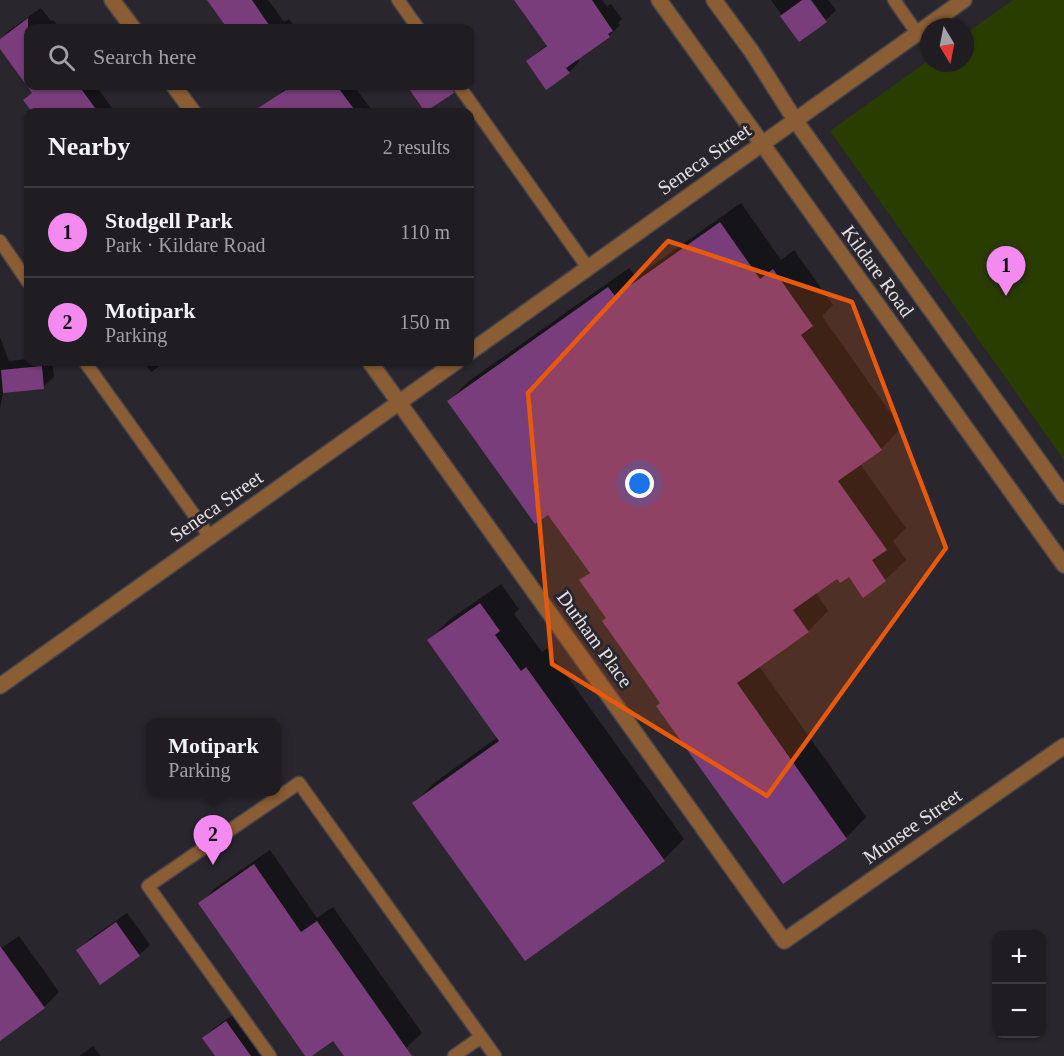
<!DOCTYPE html>
<meta charset="utf-8">
<style>
body{margin:0;font-family:Georgia,serif;background:#2c292f;color:#f1f3f6}
.controls{position:absolute;right:18px;bottom:18px;display:grid;overflow:hidden;border-radius:12px;box-shadow:0 2px 4px #0004}
.controls button{width:54px;height:54px;display:grid;place-items:center;padding:0;border:0;border-bottom:2px solid #3c3a40;background:#1f1c22;color:#f1f3f6;font:30px sans-serif}
.compass{position:absolute;left:920px;top:18px;width:54px;height:54px;border-radius:50%;background:#1f1c22;box-shadow:0 2px 4px #0004;rotate:170deg}
.you{position:absolute;left:640px;top:484px;width:21px;height:21px;margin:-15px;border:4px solid #fff;border-radius:50%;background:#1a73e8;box-shadow:0 0 0 9px #1a73e833}
.badge{display:grid;place-items:center;width:39px;height:39px;border-radius:50%;background:#f489f0;color:#111;font-size:20px;font-weight:700}
.pin{position:absolute;translate:-50% -50px;filter:drop-shadow(0 2px 3px #0008)}
.pin::after{content:'';position:absolute;top:32px;width:21px;height:18px;background:inherit;clip-path:polygon(0 0,100% 0,50% 100%)}
.popup{position:absolute;left:146px;top:718px;width:135px;height:78px;box-sizing:border-box;display:grid;place-content:center;border-radius:12px;background:#1f1c22;filter:drop-shadow(0 2px 4px #0005);font-size:20px;white-space:nowrap;color:#a1a1a5}
.popup b{font-size:22px;color:#f1f3f6}
.popup::after{content:'';position:absolute;left:50%;top:100%;margin-left:-12px;border:12px solid transparent;border-top-color:#1f1c22}
.list{margin:0;padding:0;list-style:none}
h2{display:flex;justify-content:space-between;align-items:center;height:78px;margin:0;padding:0 24px;font-size:26px}
h2 small{font-size:20px;font-weight:400;color:#a1a1a5}
.list li{display:grid;grid-template-columns:39px 1fr auto;gap:18px;align-items:center;box-sizing:border-box;height:90px;padding:0 24px;border-top:2px solid #3c3a40}
.list b{display:block;font-size:22px;white-space:nowrap}
.list p{margin:0;font-size:20px;white-space:nowrap;color:#a1a1a5}
.list em{font-size:20px;font-style:normal;color:#a1a1a5}
.icon{flex:none;width:33px;height:33px;fill:none;stroke:currentColor;stroke-width:2;stroke-linecap:round;stroke-linejoin:round}
.map{position:relative;flex:none;width:1064px;height:1056px;overflow:hidden}
.search{position:absolute;background:#1f1c22;box-shadow:0 2px 4px #0004;left:24px;top:24px;width:450px;height:66px;display:flex;align-items:center;gap:15px;box-sizing:border-box;padding:0 21px;border-radius:12px;color:#a1a1a5;font-size:22px}
.panel{position:absolute;background:#1f1c22;box-shadow:0 2px 4px #0004;left:24px;top:108px;width:450px;height:258px;border-radius:12px}
.map>svg:first-child{display:block}
</style>
<div class="map">
<svg width="1064" height="1056" viewBox="0 0 1064 1056">
<rect width="100%" height="100%" fill="#29262d"/>
<!-- green -->
<path fill="#2a3d00" d="M1013 0H1064V460L830 131 929 60V63H965V34Z"/>
<!-- shadow -->
<path fill="#0007" d="M209 0H268L284 22 289 19 296 28H244L243 27 240 28H229Z
M519 0H602L607 6 611 4 622 19 618 23 620 25 609 36 577 58 579 62 569 72 528 61 539 51 548 44Z
M771 0H828L836 10 826 20 799 39Z
M41 8 51 21 53 20 60 28H28V86H96L115 112H55L47 100 41 104 0 47V40L7 32Z
M305 24 308 28H299Z
M284 86H354L373 112H282L273 100 286 88Z
M415 86H458L450 94 411 90Z
M741 203 781 260 794 250 833 305 822 316 901 428 881 449 860 464 906 528 893 541 906 560 885 580 863 595 849 575 837 577 815 592 828 611 808 631 759 666 866 817 846 838 783 882 662 702 608 618 581 581 590 572 549 513 449 401 469 381 629 268 636 277Z
M0 337 9 361 28 359V362H52L54 377 43 387 3 392 0 409Z
M144 362H166L151 372Z
M501 584 519 609 514 614 542 652 547 648 684 839 664 859 525 959 414 804 434 783 498 737 429 641 449 620Z
M270 850 317 918 333 907 422 1033 406 1048 395 1056H346L334 1039 309 1056H307L200 904 215 888Z
M127 913 150 945 139 955 100 983 78 951 88 940Z
M19 936 59 992 44 1007 0 1039V949Z
M237 1012 269 1056H217L204 1038 214 1028Z
M93 1046 101 1056H79Z"/>
<!-- building -->
<path fill="#7a3d7b" d="M207 0H252L271 28H227Z
M514 0H592L613 31 608 34 610 37 566 68 570 73 546 90 526 61 547 46Z
M802 0H811L827 22 799 42 780 16Z
M28 18V86H79L98 112H32L23 100 32 93 0 49V39Z
M292 86H337L356 112H252Z
M407 86H451L454 93 425 112Z
M720 222 760 279 773 269 813 326 801 335 882 450 838 481 887 550 872 560 886 581 863 598 849 577 840 583 837 579 793 610 809 632 737 683 847 839 783 884 656 706 660 703 602 621 606 618 579 580 590 573 548 515 535 524 447 401 608 287 615 296Z
M42 366 44 389 3 393 1 370Z
M480 603 500 631 495 635 521 671 526 667 665 861 525 961 412 803 499 741 427 640Z
M254 864 301 932 317 921 412 1056H344L333 1041 312 1056H305L198 903Z
M116 922 140 956 100 985 76 950Z
M0 946 45 1008 0 1041Z
M226 1021 251 1056H215L202 1038Z"/>
<g fill="none" stroke-linecap="round" stroke-linejoin="round">
<!-- lane casing -->
<g stroke="#47444b" stroke-width="15">
<path id="lane" d="M398 0 418 28
M894 0 917 33
M459 86 588 268
M0 241 28 282
M85 362 210 537
M270 1056 148 886 299 783 495 1056
M454 1056 481 1037"/>
</g>
<!-- street casing -->
<g stroke="#47444b" stroke-width="18">
<path id="street" d="M112 0 133 28
M659 0 1064 565
M714 0 752 52 795 120 1064 496
M174 86 193 112
M470 352 964 0
M370 362 784 941 1064 746
M0 686 456 362"/>
</g>
<!-- lane -->
<use href="#lane" stroke="#8a5d34" stroke-width="12"/>
<!-- street -->
<use href="#street" stroke="#8a5d34" stroke-width="15"/>
</g>
<!-- marked area -->
<path fill="#e8590c" fill-opacity="0.2" stroke="#e8590c" stroke-width="4.5" stroke-linejoin="round" d="M668 241 852 302 946 548 767 796 552 664 528 393Z"/>
<g text-anchor="middle" dominant-baseline="central" stroke-width="6" stroke-linejoin="round" paint-order="stroke">
<!-- street labels -->
<g font-size="20" fill="#e4e2e6" stroke="#29262d">
<text transform="translate(704 159) rotate(-35)">Seneca Street</text>
<text transform="translate(878 271) rotate(54)">Kildare Road</text>
<text transform="translate(216 506) rotate(-35)">Seneca Street</text>
<text transform="translate(595 639) rotate(54)">Durham Place</text>
<text transform="translate(912 826) rotate(-35)">Munsee Street</text>
</g>
</g>
</svg>
<div class="controls">
<button>+</button>
<button>−</button>
</div>
<svg class="compass" viewBox="-18 -18 36 36"><path d="M0-13l5 13h-10z" fill="#e53935"/><path d="M0 13l5-13h-10z" fill="#a1a1a5"/></svg>
<div class="you"></div>
<div class="pin badge" style="left:1006px;top:296px">1</div>
<div class="pin badge" style="left:213px;top:865px">2</div>
<div class="popup"><b>Motipark</b>Parking</div>
<div class="search"><svg class="icon" aria-label="search" viewBox="0 0 24 24"><circle cx="10" cy="10" r="6"/><path d="M15 15l6 6"/></svg>Search here</div>
<section class="panel">
<h2>Nearby<small>2 results</small></h2>
<ul class="list">
<li><span class="badge">1</span><div><b>Stodgell Park</b><p>Park · Kildare Road</p></div><em>110 m</em></li>
<li><span class="badge">2</span><div><b>Motipark</b><p>Parking</p></div><em>150 m</em></li>
</ul>
</section>
</div>
